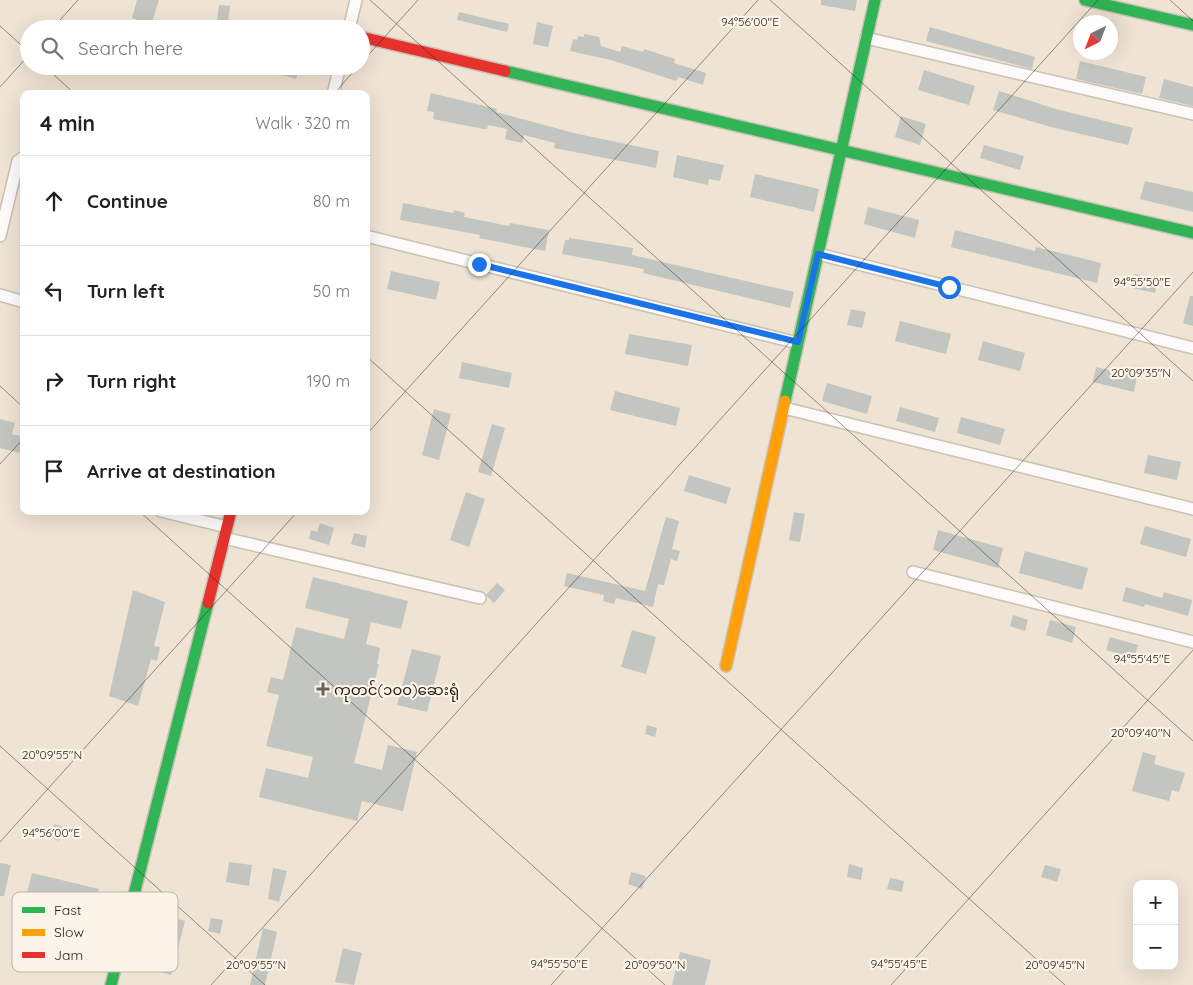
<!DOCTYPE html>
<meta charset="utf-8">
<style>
body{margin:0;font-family:Quicksand,"Noto Sans Myanmar",sans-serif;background:#f6f6f6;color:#222}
.controls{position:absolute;right:15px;bottom:15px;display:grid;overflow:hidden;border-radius:10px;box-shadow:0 5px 20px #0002}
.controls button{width:45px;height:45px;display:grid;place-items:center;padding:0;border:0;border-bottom:1px solid #e0e0e0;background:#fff;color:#222;font:25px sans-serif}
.compass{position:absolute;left:1073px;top:15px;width:45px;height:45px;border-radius:50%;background:#fff;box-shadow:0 5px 20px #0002;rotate:222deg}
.stop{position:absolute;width:15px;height:15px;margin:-11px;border:4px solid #1a73e8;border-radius:50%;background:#fff}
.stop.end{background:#1a73e8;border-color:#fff;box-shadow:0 1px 5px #0008}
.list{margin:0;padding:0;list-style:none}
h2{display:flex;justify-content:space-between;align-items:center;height:65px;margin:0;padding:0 20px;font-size:21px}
h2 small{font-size:16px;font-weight:400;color:#767676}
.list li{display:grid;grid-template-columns:32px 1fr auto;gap:15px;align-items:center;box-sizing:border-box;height:90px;padding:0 20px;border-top:1px solid #e0e0e0}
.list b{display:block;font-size:19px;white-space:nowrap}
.list em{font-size:16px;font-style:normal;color:#767676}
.icon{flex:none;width:28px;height:28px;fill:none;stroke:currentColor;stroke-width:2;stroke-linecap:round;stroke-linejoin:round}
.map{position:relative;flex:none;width:1193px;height:985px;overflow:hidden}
.search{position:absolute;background:#fff;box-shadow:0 5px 20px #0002;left:20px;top:20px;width:350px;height:55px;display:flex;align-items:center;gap:12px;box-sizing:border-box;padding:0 18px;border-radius:28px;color:#767676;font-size:19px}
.panel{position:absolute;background:#fff;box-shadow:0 5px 20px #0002;left:20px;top:90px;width:350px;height:425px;border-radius:10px}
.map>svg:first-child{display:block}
</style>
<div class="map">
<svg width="1193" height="985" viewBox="0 0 1193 985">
<rect width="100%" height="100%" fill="#efe3d4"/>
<!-- building -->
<path fill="#c3c5c0" d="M137 0H159L150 29H133L136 19 132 18Z
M821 0H857L855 11 821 5Z
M219 5 230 6 227 29H216Z
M459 12 509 24 507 32 457 20Z
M537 22 553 26 548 47 533 44Z
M930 27 1035 57 1032 69 926 41Z
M584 34 599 37 601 46 620 52 622 46 643 52 644 49 675 59 674 63 706 73 703 85 678 77 676 81 611 60 570 51 573 39 577 40 578 36 584 37Z
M1080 61 1146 77 1142 94 1076 79Z
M285 66H300L296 79 282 75Z
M924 70 975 86 969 105 918 90Z
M1164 79 1193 87V106L1159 98Z
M999 91 1056 109 1133 128 1128 145 1051 127 993 110Z
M431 93 497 109 496 112 578 134 659 151 656 168 554 148 555 143 524 135 522 143 505 139 507 129 488 125 487 129H483L433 119 434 112 427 111Z
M901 116 926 124 920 145 895 137Z
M984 145 1024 156 1020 170 980 158Z
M677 155 724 165 720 181 709 179 708 185 673 177Z
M755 174 819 189 814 212 750 197Z
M1145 181 1193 192V212L1140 199Z
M403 203 453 213 454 210 465 213 464 217 509 226 510 223 549 230 545 251 479 238 480 235 400 220Z
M868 207 919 220 915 238 864 224Z
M955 230 1035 251 1036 247 1101 263 1097 283 951 247Z
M569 238 633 248 632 255 794 292 790 308 643 273 644 269 562 254 565 240H569Z
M391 271 440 282 436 300 387 289Z
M1135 274 1158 280 1155 293 1132 288Z
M1190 296H1193V326L1183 323Z
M851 309 866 312 862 328 847 325Z
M900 321 951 334 946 354 895 341Z
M629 334 692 345 688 366 625 354Z
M983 341 1025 353 1020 371 978 360Z
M462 362 512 373 509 388 459 378Z
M1096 367 1137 377 1134 392 1093 382Z
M827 383 872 396 867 414 822 401Z
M615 391 680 408 676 426 610 410Z
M900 407 939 418 935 432 896 421Z
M434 409 451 414 439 460 422 455Z
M961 417 1005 429 1000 445 957 433Z
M0 419 15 423 12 434 24 437V454L0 448Z
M492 424 505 428 491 476 478 472Z
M1148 455 1181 462 1177 480 1144 473Z
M689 475 731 488 726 504 684 491Z
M466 492 485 499 469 547 450 540Z
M794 512 805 514 800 542 789 540Z
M666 517 679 521 672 549 680 551 677 561 671 559 664 585 658 584 653 607 616 598 614 604 603 601 604 595 564 586 567 573 645 591Z
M320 523 334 528 329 545 309 539 311 530 317 532Z
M1145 526 1191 539 1186 557 1140 544Z
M938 530 1003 548 998 568 933 550Z
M354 533 367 536 365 548 351 544Z
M1025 551 1088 568 1082 590 1019 573Z
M313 577 408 601 401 629 371 622 366 644 380 648 377 664H379L354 763 382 770 388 745 417 752 403 811 362 801 357 821 259 797 266 768 308 778 313 757 266 746 279 695 267 692 271 677 283 680 296 627 344 639 349 619 305 608Z
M497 583 505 590 494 603 486 595Z
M1126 587 1162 598 1164 592 1192 600 1188 616 1145 604 1144 607 1122 601Z
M133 590 165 602 154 646 160 647 157 661 151 659 138 706 109 696Z
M1013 615 1028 620 1025 631 1010 626Z
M1050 620 1076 627 1072 643 1046 635Z
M632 630 656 637 646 674 621 667Z
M1110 637 1138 645 1134 658 1106 650Z
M412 649 441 656 427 712 397 705Z
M647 725 657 728 655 737 645 734Z
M1143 752 1156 756 1154 764 1185 773 1179 792 1172 790 1169 801 1132 791Z
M54 824 64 827 59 841 50 837Z
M229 862 252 865 249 886 226 882Z
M0 863 11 865 4 896H0Z
M849 864 863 868 861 880 847 877Z
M1045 865 1061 869 1057 882 1041 877Z
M273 868 287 871 279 902 268 899Z
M631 872 646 876 642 889 628 884Z
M32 873 99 889 89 933 81 931 80 936 61 932 30 923 31 919 21 916Z
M890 878 904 881 902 892 887 889Z
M171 917 185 921 171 975 157 971Z
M211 918 223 920 220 934 208 931Z
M263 928 277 932 265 985H250Z
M343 948 362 953 354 985 335 982Z
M680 952 711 960 705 985H672Z"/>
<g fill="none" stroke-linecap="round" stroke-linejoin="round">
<!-- street casing -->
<g stroke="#cac1b5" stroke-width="14">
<path id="street" d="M349 29 356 0
M866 38 1193 114
M333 94 340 66
M0 236 18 161 24 157
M366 236 798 343
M818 254 1193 348
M0 295 24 302
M784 408 1193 509
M161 511 227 527
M224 538 480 598
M913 572 1193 642"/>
</g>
<!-- fast casing -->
<g stroke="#cac1b5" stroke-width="14">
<path id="fast" d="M1085 0 1193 25
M505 71 1193 233
M785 401 875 0
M111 985 208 603"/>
</g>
<!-- slow casing -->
<g stroke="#cac1b5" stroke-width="14">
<path id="slow" d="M726 666 785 401"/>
</g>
<!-- jam casing -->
<g stroke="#cac1b5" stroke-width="14">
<path id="jam" d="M361 37 505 71
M208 603 231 511"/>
</g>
<!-- street -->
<use href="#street" stroke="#fdfbf9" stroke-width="11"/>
<!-- fast -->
<use href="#fast" stroke="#30b455" stroke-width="11"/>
<!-- slow -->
<use href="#slow" stroke="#ff9f0a" stroke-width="11"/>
<!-- jam -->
<use href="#jam" stroke="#e5322d" stroke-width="11"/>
</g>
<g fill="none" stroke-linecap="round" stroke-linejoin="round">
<!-- route -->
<path stroke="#1a73e8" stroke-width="6" d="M479 264 798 342 818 254 949 287"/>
</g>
<!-- ticks -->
<path fill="none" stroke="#241d13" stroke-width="1" stroke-opacity="0.45" d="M370 0 1193 741M770 0 1193 381M1170 0 1193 21M0 26 29 52M52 29 78 0M361 63 418 0M44 66 75 94M0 87 29 55M334 94 358 66M366 356 1065 985M0 386 24 408M366 435 758 0M0 464 24 438M139 511 665 985M0 746 265 985M0 842 298 511M211 985 1098 0M551 985 1193 272M891 985 1193 650"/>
<!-- markers -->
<path fill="#6b6257" stroke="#fdf4e9" stroke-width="2" d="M320.5 681.5h5v5h5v5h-5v5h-5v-5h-5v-5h5z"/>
<g text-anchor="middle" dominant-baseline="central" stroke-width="4.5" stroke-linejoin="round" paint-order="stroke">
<!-- poi labels -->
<g font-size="15" fill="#241d13" stroke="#fdf4e9" text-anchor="start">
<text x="334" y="689">ကုတင်(၁၀၀)ဆေးရုံ</text>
</g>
</g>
<!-- legend -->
<rect x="12" y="892" width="166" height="80" rx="8" fill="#fdf4e9" stroke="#bcb4a9" stroke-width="1"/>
<rect x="22" y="907" width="23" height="6" fill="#30b455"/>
<rect x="22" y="929" width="23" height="7" fill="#ff9f0a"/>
<rect x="22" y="952" width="23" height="6" fill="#e5322d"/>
<g font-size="14" fill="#241d13">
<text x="54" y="915">Fast</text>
<text x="54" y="937">Slow</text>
<text x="54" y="960">Jam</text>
</g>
<g font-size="12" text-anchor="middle" fill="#241d13" stroke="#fdf4e9" stroke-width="4.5" stroke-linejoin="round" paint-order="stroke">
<text x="750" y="26">94°56'00"E</text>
<text x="1142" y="286">94°55'50"E</text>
<text x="1141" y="377">20°09'35"N</text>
<text x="1142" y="663">94°55'45"E</text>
<text x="1141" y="737">20°09'40"N</text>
<text x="52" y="759">20°09'55"N</text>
<text x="51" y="837">94°56'00"E</text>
<text x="559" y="968">94°55'50"E</text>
<text x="899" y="968">94°55'45"E</text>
<text x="256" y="969">20°09'55"N</text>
<text x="655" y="969">20°09'50"N</text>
<text x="1055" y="969">20°09'45"N</text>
</g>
</svg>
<div class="controls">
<button>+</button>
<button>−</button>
</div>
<svg class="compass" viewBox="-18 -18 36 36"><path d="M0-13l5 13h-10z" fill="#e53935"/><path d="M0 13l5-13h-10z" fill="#767676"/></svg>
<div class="stop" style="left:949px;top:287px"></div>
<div class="stop end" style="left:479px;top:264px"></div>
<div class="search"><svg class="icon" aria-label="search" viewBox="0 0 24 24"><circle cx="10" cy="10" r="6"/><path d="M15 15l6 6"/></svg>Search here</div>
<section class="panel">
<h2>4 min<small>Walk · 320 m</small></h2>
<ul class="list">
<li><svg class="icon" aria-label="ahead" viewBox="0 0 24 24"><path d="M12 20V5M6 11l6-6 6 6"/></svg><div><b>Continue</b></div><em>80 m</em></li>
<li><svg class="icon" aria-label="left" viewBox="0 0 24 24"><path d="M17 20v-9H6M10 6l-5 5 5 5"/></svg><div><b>Turn left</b></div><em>50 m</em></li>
<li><svg class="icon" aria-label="right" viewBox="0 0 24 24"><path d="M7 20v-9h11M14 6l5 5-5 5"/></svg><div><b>Turn right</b></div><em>190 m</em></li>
<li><svg class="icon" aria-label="arrive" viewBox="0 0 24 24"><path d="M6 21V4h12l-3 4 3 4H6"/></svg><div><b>Arrive at destination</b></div></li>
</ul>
</section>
</div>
